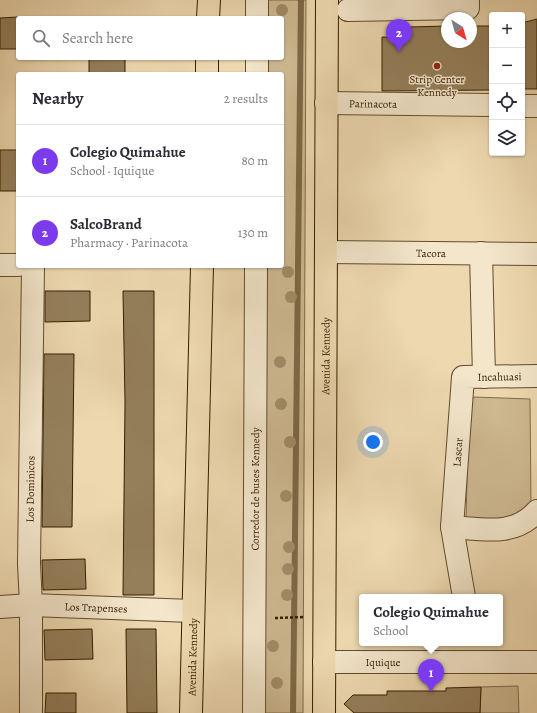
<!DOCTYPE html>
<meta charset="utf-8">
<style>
body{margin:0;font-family:Alegreya,serif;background:#f7f7f7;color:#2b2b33}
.controls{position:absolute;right:12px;top:12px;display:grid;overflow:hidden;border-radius:4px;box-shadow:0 1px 3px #0004}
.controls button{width:36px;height:36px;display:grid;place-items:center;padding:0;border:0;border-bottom:1px solid #e1e1e2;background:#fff;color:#2b2b33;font:20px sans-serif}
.compass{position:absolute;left:441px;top:12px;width:36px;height:36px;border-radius:50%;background:#fff;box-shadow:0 1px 3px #0004;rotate:143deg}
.you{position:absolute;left:373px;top:442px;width:14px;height:14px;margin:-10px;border:3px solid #fff;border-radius:50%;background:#1a73e8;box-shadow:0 0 0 6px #1a73e833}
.badge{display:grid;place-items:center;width:26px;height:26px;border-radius:50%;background:#7c3aed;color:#fff;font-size:13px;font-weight:700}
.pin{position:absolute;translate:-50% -33px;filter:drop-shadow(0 1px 2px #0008)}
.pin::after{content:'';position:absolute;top:21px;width:14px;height:12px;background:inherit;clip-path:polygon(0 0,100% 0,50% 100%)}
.popup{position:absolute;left:359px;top:594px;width:144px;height:52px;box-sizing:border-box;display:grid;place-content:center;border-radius:4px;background:#fff;filter:drop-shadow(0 1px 3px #0005);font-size:13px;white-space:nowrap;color:#7c7c81}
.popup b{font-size:15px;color:#2b2b33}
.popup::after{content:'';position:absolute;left:50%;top:100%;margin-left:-8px;border:8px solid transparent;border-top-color:#fff}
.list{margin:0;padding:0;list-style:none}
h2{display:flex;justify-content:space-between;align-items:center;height:52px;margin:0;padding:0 16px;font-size:17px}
h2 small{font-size:13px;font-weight:400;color:#7c7c81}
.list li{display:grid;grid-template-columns:26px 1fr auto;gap:12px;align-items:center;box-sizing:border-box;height:72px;padding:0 16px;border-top:1px solid #e1e1e2}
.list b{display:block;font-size:15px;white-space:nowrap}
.list p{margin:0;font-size:13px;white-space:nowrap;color:#7c7c81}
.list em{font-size:13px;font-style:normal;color:#7c7c81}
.icon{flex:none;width:22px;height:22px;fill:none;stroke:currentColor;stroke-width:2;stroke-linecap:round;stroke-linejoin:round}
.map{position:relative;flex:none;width:537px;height:713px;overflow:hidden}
.search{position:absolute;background:#fff;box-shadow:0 1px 3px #0004;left:16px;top:16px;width:268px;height:44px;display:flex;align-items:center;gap:10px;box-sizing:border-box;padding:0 14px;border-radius:4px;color:#7c7c81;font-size:15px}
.panel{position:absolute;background:#fff;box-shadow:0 1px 3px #0004;left:16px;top:72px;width:268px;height:196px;border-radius:4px}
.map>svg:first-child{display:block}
</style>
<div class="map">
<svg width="537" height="713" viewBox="0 0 537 713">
<rect width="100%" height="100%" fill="#edd8af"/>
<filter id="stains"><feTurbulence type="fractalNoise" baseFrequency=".005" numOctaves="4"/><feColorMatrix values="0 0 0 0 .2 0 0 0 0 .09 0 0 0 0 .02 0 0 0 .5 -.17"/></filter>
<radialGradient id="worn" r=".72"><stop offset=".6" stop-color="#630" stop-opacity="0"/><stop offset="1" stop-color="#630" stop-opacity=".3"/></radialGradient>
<!-- green -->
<path fill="#cdb891" stroke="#806b48" d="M267 0H306L303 713H262L265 266H282V74H267V58H282V18H267Z
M474 397 530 399 531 504C510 528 496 523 466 520L469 404Z
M518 686 519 713H480L481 687Z"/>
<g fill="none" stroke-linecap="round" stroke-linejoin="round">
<!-- stream -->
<path stroke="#7d6846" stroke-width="6" d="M293 713 301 0"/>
</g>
<!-- building -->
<path fill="#947f5b" stroke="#331e00" d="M0 18 18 17V49H0Z
M537 19V89H522V23Z
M447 26V42H471V26H492V90L382 91V37L409 38V27Z
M89 58H125V74H89Z
M0 150H18V191H0Z
M45 291H90V321L45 322Z
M123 291H154V595H123L125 402Z
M44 354H74L72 527H42Z
M85 559 86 589 43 590 42 560Z
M92 629 93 659 45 660 44 630Z
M126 629H156L157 713H127Z
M481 687 480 713H354L344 704 353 695H387V691H446V688Z
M46 693H76V713H45Z"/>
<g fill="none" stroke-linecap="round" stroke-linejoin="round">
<!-- minor casing -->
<g stroke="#624c2c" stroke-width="24">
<g id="minor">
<path d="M348 10 468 8V0"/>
<path d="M257 18V0"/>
<path d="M257 74V58"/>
<path id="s1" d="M326 103 492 105"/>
<path d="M522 106H537"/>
<path id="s2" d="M326 252 537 254"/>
<path d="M481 253 484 377"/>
<path d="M0 265H18"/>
<path d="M452 527C483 529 514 537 537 511"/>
<path id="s3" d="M464 597 452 527 463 377 537 376"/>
<path id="s4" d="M0 607 31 605 192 611"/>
<path id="s5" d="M324 662H537"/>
<path id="s6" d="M31 713V605L29 564 33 266"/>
<path id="s7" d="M254 713 256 266"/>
</g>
</g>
<!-- major casing -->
<g stroke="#331e00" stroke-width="24">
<g id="major">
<path d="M208 18 209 0"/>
<path d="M207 74V58"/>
<path id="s8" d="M191 713 202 266"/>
<path id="s9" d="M324 713 327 0"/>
</g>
</g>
<!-- path -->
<path stroke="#331e00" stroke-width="2.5" stroke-dasharray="3 2" stroke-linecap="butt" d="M275 618 304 617"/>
<!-- minor -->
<use href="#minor" stroke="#f3e6cb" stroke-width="22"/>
<!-- major -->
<use href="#major" stroke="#edd8af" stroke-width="22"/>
</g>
<!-- trees -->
<g fill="#a08b67">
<circle cx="282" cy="10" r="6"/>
<circle cx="288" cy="272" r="6"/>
<circle cx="291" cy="297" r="6"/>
<circle cx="280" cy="362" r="6"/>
<circle cx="281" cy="404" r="6"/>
<circle cx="290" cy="442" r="6"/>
<circle cx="286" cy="496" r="6"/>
<circle cx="289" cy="547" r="6"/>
<circle cx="288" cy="569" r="6"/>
<circle cx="287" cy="595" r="6"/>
<circle cx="273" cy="646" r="6"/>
<circle cx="277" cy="683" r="6"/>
</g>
<!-- markers -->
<circle fill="#8f2418" stroke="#f3e6cb" stroke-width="1.5" cx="437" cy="66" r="4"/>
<g text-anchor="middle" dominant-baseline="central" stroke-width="3" stroke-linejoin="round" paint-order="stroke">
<!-- poi labels -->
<g font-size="11" fill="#331e00" stroke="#f3e6cb">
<text x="437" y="79">Strip Center<tspan x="437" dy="13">Kennedy</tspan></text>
</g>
<!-- street labels -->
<g font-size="11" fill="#331e00" stroke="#f3e6cb">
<text stroke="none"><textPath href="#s1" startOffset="47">Parinacota</textPath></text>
<text stroke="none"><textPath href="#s2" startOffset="105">Tacora</textPath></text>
<text stroke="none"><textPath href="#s9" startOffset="357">Avenida Kennedy</textPath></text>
<text stroke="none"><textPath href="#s3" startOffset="258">Incahuasi</textPath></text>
<text stroke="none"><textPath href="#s3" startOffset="146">Lascar</textPath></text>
<text stroke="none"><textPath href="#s6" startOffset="224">Los Dominicos</textPath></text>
<text stroke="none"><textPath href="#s7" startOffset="224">Corredor de buses Kennedy</textPath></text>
<text stroke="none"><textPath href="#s4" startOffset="96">Los Trapenses</textPath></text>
<text stroke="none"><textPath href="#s8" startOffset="56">Avenida Kennedy</textPath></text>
<text stroke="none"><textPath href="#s5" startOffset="59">Iquique</textPath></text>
</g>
</g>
<rect width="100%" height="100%" filter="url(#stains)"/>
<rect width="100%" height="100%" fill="url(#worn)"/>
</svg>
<div class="controls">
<button>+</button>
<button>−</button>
<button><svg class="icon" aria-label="locate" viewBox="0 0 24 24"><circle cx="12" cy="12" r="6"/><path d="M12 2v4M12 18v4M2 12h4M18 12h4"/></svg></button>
<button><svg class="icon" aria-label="layers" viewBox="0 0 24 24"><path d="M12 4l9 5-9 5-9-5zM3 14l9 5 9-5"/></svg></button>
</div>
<svg class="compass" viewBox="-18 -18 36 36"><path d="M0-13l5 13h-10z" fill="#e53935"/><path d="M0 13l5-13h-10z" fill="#7c7c81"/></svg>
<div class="you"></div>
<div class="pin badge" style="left:431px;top:692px">1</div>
<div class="popup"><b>Colegio Quimahue</b>School</div>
<div class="pin badge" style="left:399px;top:52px">2</div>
<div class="search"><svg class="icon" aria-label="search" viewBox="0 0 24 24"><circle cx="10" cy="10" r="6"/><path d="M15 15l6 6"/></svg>Search here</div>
<section class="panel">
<h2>Nearby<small>2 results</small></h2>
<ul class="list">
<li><span class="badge">1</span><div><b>Colegio Quimahue</b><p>School · Iquique</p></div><em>80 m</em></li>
<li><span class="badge">2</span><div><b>SalcoBrand</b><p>Pharmacy · Parinacota</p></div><em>130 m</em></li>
</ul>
</section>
</div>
